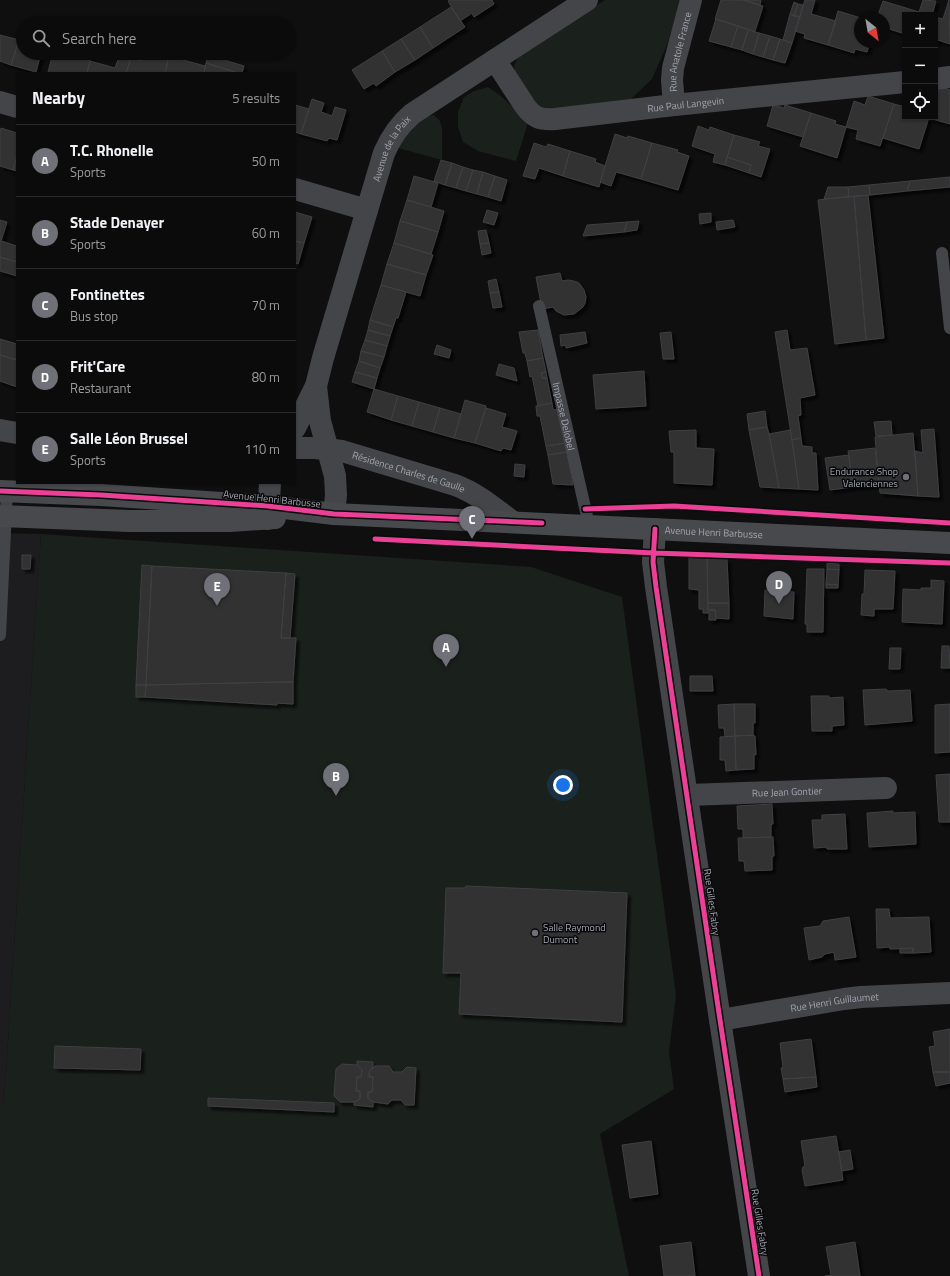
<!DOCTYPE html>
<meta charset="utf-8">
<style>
body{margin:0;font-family:"Titillium Web",sans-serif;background:#19191a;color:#f1f3f6}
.controls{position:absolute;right:12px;top:12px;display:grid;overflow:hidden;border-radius:0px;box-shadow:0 1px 3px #0004}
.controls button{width:36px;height:36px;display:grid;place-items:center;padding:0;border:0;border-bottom:1px solid #2b2b2d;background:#0b0b0c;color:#f1f3f6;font:20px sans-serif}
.compass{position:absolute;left:854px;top:12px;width:36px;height:36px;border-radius:50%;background:#0b0b0c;box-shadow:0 1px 3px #0004;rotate:149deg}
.you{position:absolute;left:563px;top:785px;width:14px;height:14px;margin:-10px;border:3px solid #fff;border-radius:50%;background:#1a73e8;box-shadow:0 0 0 6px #1a73e833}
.badge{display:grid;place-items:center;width:26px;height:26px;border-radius:50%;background:#6f7078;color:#fff;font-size:13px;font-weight:700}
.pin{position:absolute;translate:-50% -33px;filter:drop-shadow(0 1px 2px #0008)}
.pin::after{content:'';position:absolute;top:21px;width:14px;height:12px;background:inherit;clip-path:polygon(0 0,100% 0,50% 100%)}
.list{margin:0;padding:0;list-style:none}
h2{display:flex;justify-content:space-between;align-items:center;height:52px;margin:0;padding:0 16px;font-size:17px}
h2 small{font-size:13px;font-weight:400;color:#9a9b9d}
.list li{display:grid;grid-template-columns:26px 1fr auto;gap:12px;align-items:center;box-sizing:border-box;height:72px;padding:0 16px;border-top:1px solid #2b2b2d}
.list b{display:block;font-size:15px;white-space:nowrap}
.list p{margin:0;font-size:13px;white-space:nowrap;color:#9a9b9d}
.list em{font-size:13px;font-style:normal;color:#9a9b9d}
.icon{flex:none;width:22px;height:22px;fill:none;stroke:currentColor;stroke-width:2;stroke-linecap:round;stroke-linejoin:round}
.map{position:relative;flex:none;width:950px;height:1276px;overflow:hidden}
.search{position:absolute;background:#0b0b0c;box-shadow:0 1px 3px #0004;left:16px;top:16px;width:280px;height:44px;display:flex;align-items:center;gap:10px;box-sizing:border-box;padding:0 14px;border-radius:22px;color:#9a9b9d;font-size:15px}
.panel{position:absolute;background:#0b0b0c;box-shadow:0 1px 3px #0004;left:16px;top:72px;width:280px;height:412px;border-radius:0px}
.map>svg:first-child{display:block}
</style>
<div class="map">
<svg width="950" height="1276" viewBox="0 0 950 1276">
<defs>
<filter id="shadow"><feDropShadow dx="3.5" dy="3.5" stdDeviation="1" flood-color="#0009"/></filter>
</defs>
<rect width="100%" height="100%" fill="#0f0f10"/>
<!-- built -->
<path fill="#1d1c1e" d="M0 533 41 534 4 1104H0Z"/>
<!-- grass -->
<path fill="#1a201b" d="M605 0H682L667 45 652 79 631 99 543 111 516 78 514 66 518 57Z
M488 87C504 97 515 109 528 123L516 161 478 151 463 142 458 127V112L464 97 474 91Z
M434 115 440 121 442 129V160L398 148C400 144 401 139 403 136 409 126 423 117 434 115Z
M41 534 531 567 622 597 676 995 669 1052 674 1089 600 1134 629 1276H0V1104H4Z"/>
<!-- building -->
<path fill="#303033" stroke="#3f4043" filter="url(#shadow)" d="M450 0H492L494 4 474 17 472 13 460 21 448 1Z
M721 0H743L763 6 755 31 715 19Z
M743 0H761L760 5Z
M805 0H815L811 14 836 21 828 45 804 38 805 34 795 31Z
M923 0 936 1 932 15H918Z
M949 0 950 44 938 40 936 44 935 43V17L943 19Z
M883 1 919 12 918 15H905V34L886 28 887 25 884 24V18H877Z
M794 2 798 4 794 16 790 14Z
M798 4 803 5 800 17 794 16Z
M451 7 465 27 433 48 420 27Z
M838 11 861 18H860V42H870L867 52 855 49 854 53 828 45Z
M790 14 800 17 792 43 783 40Z
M716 19 738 26 731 47 709 41Z
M738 26 748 30 742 50 731 47Z
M420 27 433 48 415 60 401 39Z
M748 30 759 33 753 54 742 50Z
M759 33 770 36 763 57 753 54Z
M0 35 19 40 11 65 0 61Z
M770 36 780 39 773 60 763 57Z
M401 39 415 60 395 72 382 51Z
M780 39 792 43 785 63 773 60Z
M19 40 23 41V53H41L36 72 11 65Z
M382 51 395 72 376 86 374 83 364 89 352 70Z
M53 53H92L87 73H52L48 72Z
M132 53H144L142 61 131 58Z
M144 53H157L169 56 165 73H126L131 58 142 61Z
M120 54 131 58 126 73H87L90 61 115 68Z
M208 55 244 66 242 73H238L206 63Z
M169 56 205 66 204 73H165Z
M206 63 238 73H204Z
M938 86 950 90V124L929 118V117H935V97Z
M868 96 894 104 880 146 856 139 858 130 846 127 854 101 865 105Z
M312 99 324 103 321 112 332 116 335 107 346 110 337 140 329 138 327 141 301 134Z
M894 104 905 107V117H929L919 149 883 138Z
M295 105 309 109 301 134 295 132Z
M773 105 784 108 785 105 811 113 803 137 767 126Z
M811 113 836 121 835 124 846 127 837 158 800 146Z
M698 126 709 130 710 127 734 135 725 165 713 162 715 154 692 146Z
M1 128 17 133V156L13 170 0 166V133Z
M615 134 627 138 628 136 652 143 641 179 616 172 611 186 600 182Z
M734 135 760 142 758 146 770 149 761 177 749 173 751 165 727 157Z
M534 143 546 147 548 144 570 151 563 176 539 168 535 179 523 176Z
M652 143 678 150 677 152 689 156 678 190 641 179Z
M570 151 596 159 595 162 605 166 599 187 563 176Z
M17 156V171L13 170Z
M727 157 751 165 749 173 725 165Z
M441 160 452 163 445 185 434 181Z
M452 163 463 167 456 188 445 185Z
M463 167 473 170 466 191 456 188Z
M473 170 483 172 477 194 466 191Z
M483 172 495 176 488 197 477 194Z
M414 176 438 183 431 207 407 200Z
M495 176 507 180 501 201 488 197Z
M950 177V187L907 191 910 181Z
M910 181 907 191 870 195 869 185Z
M869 185 870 195 849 197 848 187Z
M828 187H848L849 197 824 199Z
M868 195 884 338 866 340 854 196Z
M854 196 866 340 835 344 818 200Z
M407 200 444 211 438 232 400 221Z
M487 210 498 213 494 225 483 222Z
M295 212 312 217 304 243 295 241Z
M711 213V222L700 224 699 214Z
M0 220 7 222 1 241 17 246V262L0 257Z
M733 220 735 227 717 230 716 222Z
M400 221 438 232 431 254 394 243Z
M639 221 637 230 624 232 627 222Z
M627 222 624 232 583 236 587 225Z
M486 230 489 243 480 244 478 231Z
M295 241 304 243 298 264 295 263Z
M394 243 433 255 426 275 387 264Z
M489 243 491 253 482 255 480 244Z
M0 257 17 262V276L0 271Z
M387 264 426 275 420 296 381 285Z
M560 273 562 281 568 280 574 281 579 283 584 290 586 297 585 303 583 307 574 314 564 315 556 311 553 307 542 309 536 277Z
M496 279 499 292 490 293 488 281Z
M381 285 406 292 398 318H396L393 327 370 320Z
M499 292 502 307 493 308 490 293Z
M370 320 393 327 390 336 368 330Z
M368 330 390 336 387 346 365 340Z
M538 330 543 358 527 361 525 353H523L519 332Z
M787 330 790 350 807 348 815 395 800 398 801 415 798 416 801 438 792 440 775 332Z
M585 332 587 343 566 348V345L561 346 560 335Z
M671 332 674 359H663L660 333Z
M0 339 17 344V360L0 355Z
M365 340 387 346 384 357 361 351Z
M437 345 451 350 449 358 434 354Z
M361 351 384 357 380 368 359 361Z
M0 355 17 360V387L0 381Z
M543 358 546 372 541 373 542 378H547L552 403 538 406 532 376 530 377 527 361Z
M359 361 380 368 377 378 355 372Z
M499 364 514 368 517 381 496 375Z
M644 371 646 406 596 409 593 375Z
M355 372 377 378 374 389 352 382Z
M546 372 547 378H542L541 373Z
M374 389 398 396 391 420 367 412Z
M398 396 419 402 412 426 391 420Z
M465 400 486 406 475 443 454 438Z
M419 402 440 408 433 432 412 426Z
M552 403 553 410 560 409 566 443 546 446 540 416H537L536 406Z
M440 408 461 414 454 438 433 432Z
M486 408 506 414 502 427 517 431 511 450 503 448 501 451 475 443Z
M765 411 767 427 749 430 747 414Z
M891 421 892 435 876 436 874 422Z
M767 427 769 434 779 488 760 487 749 430Z
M934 429 939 497 918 496 915 451 923 453 921 430Z
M696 430V448L714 449 712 485 674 483V452H671L669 431Z
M790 430 792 440 799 489 779 488 769 434Z
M913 433 918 496 880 493 875 437Z
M801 438 802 446 812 447V453H816L818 490 799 489 792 440Z
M566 443 567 452 548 455 546 446Z
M875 448 879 485 853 487 848 451Z
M567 452 573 485 553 484 548 455Z
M849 455 853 487 830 490 825 458Z
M515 464 525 465 524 477 514 476Z
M22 555H31L30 569H22Z
M689 556 707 557 708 613H703V609H699V590L689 589Z
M707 557 727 559 729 603H708Z
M827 563 839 564V570L827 569Z
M142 565 152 566 146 685H136Z
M152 566 286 573 281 638H296L293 682 146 685Z
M807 569H824L823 632H807V624H805Z
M827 569 839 570 838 585 826 584Z
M865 570 895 571 893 609H874V616L861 615 862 594H864Z
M286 573 295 574 290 638H281Z
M931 580 944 581 942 624 902 622 903 589 921 590V588H931Z
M826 584 838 585V588H826Z
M765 590 794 592 793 619 764 616Z
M708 603H729V619L716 618 715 610H709Z
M709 610H715L716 620H709Z
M942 646H949L950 668H941Z
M890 648H901L900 669H889Z
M690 676H712L713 691H690Z
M273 682H293V704L277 703V705L145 697 146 685Z
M136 685H146L145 697H136Z
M886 689 888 691 910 690 912 721 865 725 863 690Z
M811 696H829V698L843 697 844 725 832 726V731H812Z
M734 704 735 736 725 737 724 728H719L718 705Z
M734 704H755V723H753V735L735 736Z
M950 704V752L935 753V705Z
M753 735 755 736 756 755 754 754V769L736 770 735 736Z
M735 736 736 770 726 771 725 760H720V737Z
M950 774V822H939L936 775Z
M772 804 773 824H771V837L743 838V829H738L737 806Z
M893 811V813L915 812 916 844 869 847 867 813Z
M845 814 847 849H827V847L814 848 812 820H822V815Z
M773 837 774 856H772V870L745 871 744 861H739L738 838Z
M466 886 627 893 622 1022 459 1014 461 973H443L446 888H465Z
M876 909H889L890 918 929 917 931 952 913 953V948L890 949V947L877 948Z
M849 917 856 957 835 960 834 952 825 954 822 957 809 960 804 928 820 926 823 921Z
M913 948V953H900V949Z
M950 1029V1072H933L929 1047 935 1046 933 1032Z
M811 1039 816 1077 783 1079 781 1068H783L780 1043Z
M55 1046 141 1049 140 1070 54 1068Z
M357 1061 373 1062V1067L369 1072V1077H373L372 1092H368V1098L373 1102V1107L354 1105V1102L360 1099V1091H356L357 1077H361L362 1070 357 1065Z
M342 1064 357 1065 362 1070 361 1077H357L356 1091H360V1099L354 1102H340L334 1096 336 1069Z
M375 1066H389L393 1072H402L407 1067 416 1068 414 1105H405L401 1100H392L388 1104 373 1102 368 1098V1092H372L373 1077H369L370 1071Z
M933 1072H950V1083L936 1086Z
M816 1077 817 1087 785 1092 783 1079Z
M208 1098 334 1103V1112L208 1106Z
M836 1136 843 1180 805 1186 802 1170 803 1167 805 1166 801 1141Z
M651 1141 658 1194 630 1198 622 1145Z
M850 1150 853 1169 842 1171 839 1152Z
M691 1242 695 1276H664L660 1246Z
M855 1242 860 1276H825L831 1275 826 1247Z"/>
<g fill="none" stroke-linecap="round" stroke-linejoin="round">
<!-- lane -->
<g stroke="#444549" stroke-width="12">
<path d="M942 253 950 328"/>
<path id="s1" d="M539 306 589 525"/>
<path d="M0 635 7 491"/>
</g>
<!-- street -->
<g stroke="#444549" stroke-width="22">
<path id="s2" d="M495 60 525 106C534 118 540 120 555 119L674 105 905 82"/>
<path d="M935 79 950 77"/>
<path d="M0 102 17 107"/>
<path id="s3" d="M674 105 672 80 673 68 691 0"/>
<path d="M295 189 367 210"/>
<path d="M316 386 320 421 335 476 336 495 334 514"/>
<path id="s4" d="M295 428 316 386 323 358 384 153C391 137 399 125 412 114L587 0"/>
<path d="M0 430 17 433"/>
<path id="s5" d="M295 448H315L342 451 455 485C477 493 494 508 513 522"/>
<path d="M268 519 270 483"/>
<path d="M655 529 653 562 656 587 720 1020 759 1276"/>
<path id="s6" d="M688 795 886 788"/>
<path id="s7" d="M720 1020 844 999 861 997 950 993"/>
</g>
<!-- secondary -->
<g stroke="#48494d" stroke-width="22">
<path id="s8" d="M0 491 101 495 268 506 334 514 950 543"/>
<path d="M0 516 130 521H230L275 518"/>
</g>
<!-- cycleway casing -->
<g stroke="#0a0a0b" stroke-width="8">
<path id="cycleway" d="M0 491 101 495 268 506 334 514 542 523
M585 509 674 506 950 523
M655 529 653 562 656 587 720 1020 759 1276
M375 539 654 553 950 563"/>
</g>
<!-- cycleway -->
<use href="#cycleway" stroke="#ea4096" stroke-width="5"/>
</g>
<!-- markers -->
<g fill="#6f7078" stroke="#0a0a0b" stroke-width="1.5">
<circle cx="906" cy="477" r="4"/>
<circle cx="535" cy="933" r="4"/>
</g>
<g text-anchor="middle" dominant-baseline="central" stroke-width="3" stroke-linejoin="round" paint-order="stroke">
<!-- street labels -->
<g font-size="10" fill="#a2a5b0" stroke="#0a0a0b">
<text stroke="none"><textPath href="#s3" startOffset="54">Rue Anatole France</textPath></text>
<text stroke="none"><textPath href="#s2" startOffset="221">Rue Paul Langevin</textPath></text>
<text stroke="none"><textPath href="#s4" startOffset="297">Avenue de la Paix</textPath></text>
<text stroke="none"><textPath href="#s1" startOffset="113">Impasse Delobel</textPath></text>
<text stroke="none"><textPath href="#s5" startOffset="117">Résidence Charles de Gaulle</textPath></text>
<text transform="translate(272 499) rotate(6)">Avenue Henri Barbusse</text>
<text stroke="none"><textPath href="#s8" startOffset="715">Avenue Henri Barbusse</textPath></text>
<text stroke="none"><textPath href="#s6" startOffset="99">Rue Jean Gontier</textPath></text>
<text transform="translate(712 902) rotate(82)">Rue Gilles Fabry</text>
<text stroke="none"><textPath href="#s7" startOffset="116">Rue Henri Guillaumet</textPath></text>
<text transform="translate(760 1222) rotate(81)">Rue Gilles Fabry</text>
</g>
<!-- poi labels -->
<g font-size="10" fill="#a2a5b0" stroke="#0a0a0b" text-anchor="end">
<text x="898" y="471">Endurance Shop<tspan x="898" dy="12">Valenciennes</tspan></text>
<text x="543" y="927" text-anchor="start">Salle Raymond<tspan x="543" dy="12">Dumont</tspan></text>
</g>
</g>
</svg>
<div class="controls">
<button>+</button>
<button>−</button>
<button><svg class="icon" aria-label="locate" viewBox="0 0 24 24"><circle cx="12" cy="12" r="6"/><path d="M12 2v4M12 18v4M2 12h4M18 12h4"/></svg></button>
</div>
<svg class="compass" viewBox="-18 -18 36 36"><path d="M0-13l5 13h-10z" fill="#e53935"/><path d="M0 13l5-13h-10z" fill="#9a9b9d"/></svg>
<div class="you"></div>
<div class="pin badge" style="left:446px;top:667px">A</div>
<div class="pin badge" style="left:336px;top:796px">B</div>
<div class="pin badge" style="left:472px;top:539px">C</div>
<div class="pin badge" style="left:779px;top:604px">D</div>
<div class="pin badge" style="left:217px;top:606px">E</div>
<div class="search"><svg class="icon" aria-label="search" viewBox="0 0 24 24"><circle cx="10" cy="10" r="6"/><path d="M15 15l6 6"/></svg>Search here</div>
<section class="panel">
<h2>Nearby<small>5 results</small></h2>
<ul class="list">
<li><span class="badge">A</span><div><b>T.C. Rhonelle</b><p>Sports</p></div><em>50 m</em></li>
<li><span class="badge">B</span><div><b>Stade Denayer</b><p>Sports</p></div><em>60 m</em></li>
<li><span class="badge">C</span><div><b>Fontinettes</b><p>Bus stop</p></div><em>70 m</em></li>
<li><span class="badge">D</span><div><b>Frit'Care</b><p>Restaurant</p></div><em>80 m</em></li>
<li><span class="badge">E</span><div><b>Salle Léon Brussel</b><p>Sports</p></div><em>110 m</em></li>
</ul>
</section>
</div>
